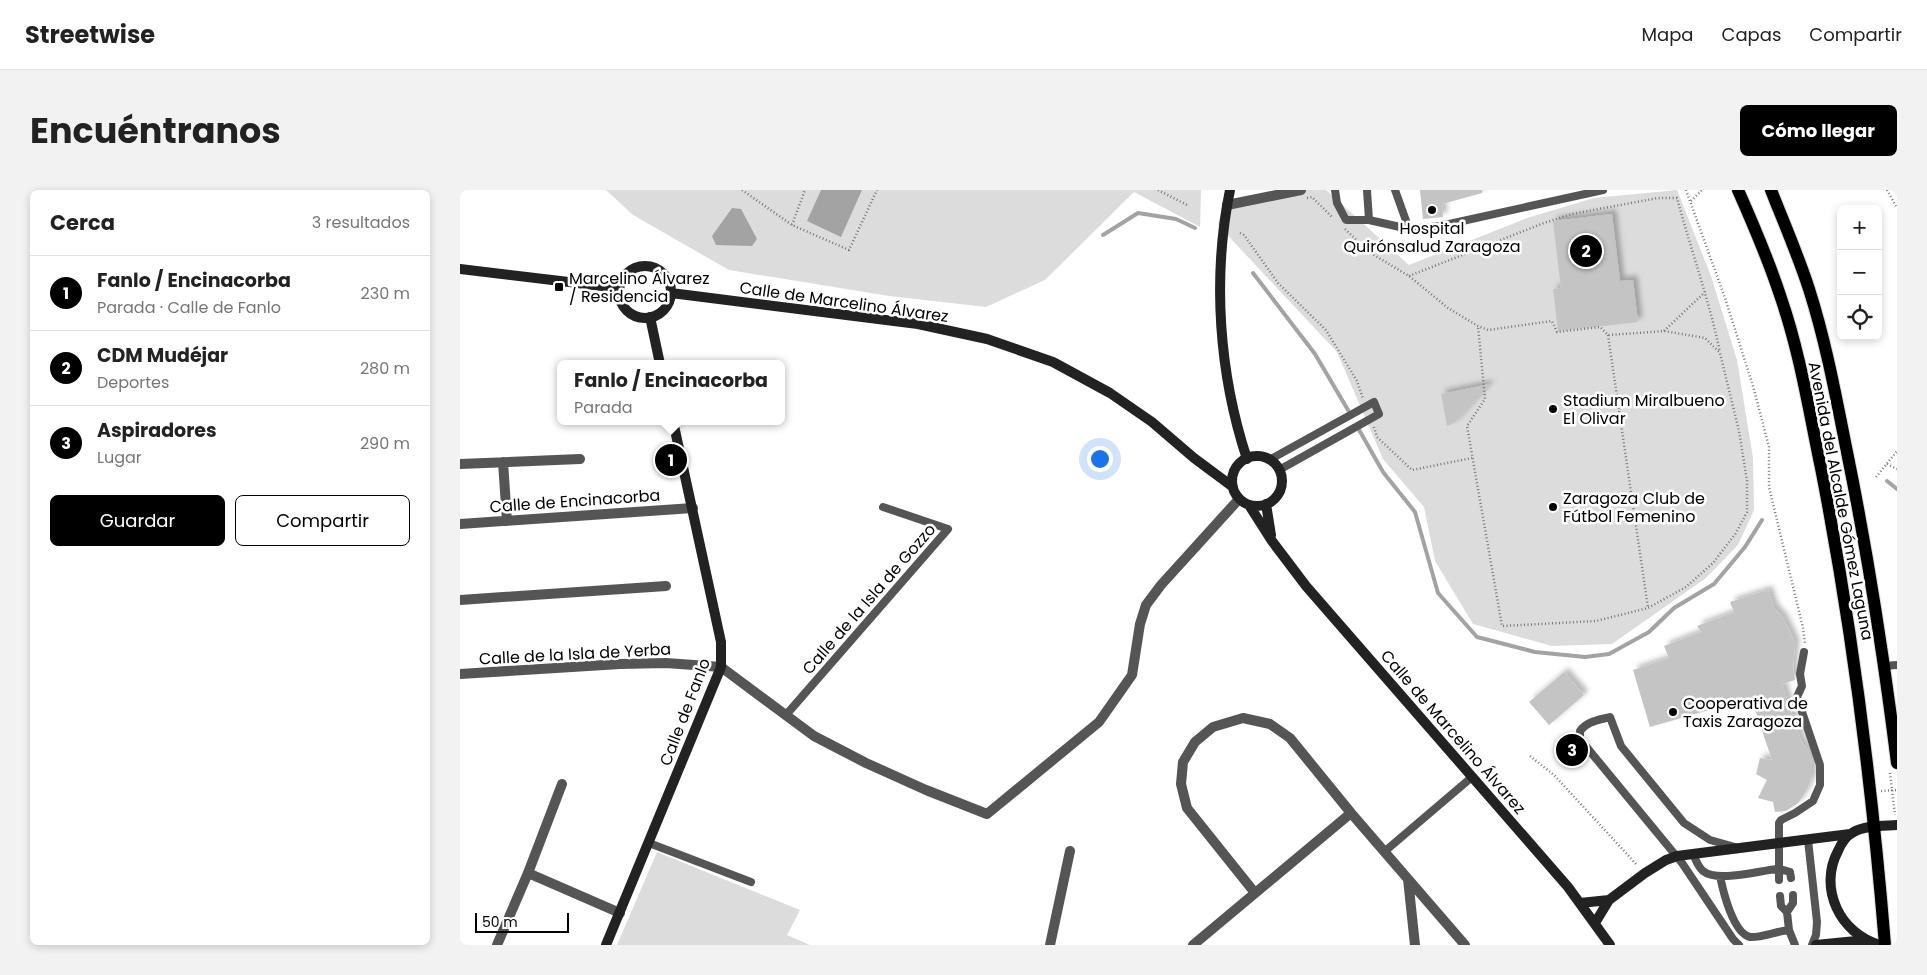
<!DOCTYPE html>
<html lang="es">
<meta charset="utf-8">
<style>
body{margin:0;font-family:Poppins,sans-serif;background:#f2f2f2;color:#222}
.controls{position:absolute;right:15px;top:15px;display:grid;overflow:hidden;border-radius:8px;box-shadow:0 2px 8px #0003}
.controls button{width:45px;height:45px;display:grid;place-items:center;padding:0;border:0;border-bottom:1px solid #e0e0e0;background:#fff;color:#222;font:25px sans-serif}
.scale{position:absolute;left:15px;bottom:12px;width:94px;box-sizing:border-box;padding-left:5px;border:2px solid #000;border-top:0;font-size:14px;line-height:18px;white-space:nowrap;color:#000;-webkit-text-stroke:4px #fff;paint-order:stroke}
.you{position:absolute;left:639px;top:268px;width:18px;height:18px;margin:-12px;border:4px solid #fff;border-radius:50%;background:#1a73e8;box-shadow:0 0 0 8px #1a73e833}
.badge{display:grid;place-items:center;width:32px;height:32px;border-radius:50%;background:#000;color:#fff;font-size:16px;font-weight:700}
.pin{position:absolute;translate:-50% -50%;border:2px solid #fff;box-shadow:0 1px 5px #0006}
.popup{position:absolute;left:97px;top:170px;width:228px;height:65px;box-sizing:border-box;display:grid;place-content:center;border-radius:8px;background:#fff;filter:drop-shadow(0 1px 4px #0005);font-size:16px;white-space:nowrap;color:#767676}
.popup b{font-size:19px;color:#222}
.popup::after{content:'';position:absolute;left:50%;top:100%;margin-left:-10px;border:10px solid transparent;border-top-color:#fff}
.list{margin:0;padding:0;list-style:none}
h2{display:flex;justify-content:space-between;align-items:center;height:65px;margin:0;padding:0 20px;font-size:21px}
h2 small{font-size:16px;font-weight:400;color:#767676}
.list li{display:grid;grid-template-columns:32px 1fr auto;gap:15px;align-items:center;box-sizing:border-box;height:75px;padding:0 20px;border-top:1px solid #e0e0e0}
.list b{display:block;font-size:19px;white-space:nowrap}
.list p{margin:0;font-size:16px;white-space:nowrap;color:#767676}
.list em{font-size:16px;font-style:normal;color:#767676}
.actions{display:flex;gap:10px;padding:15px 20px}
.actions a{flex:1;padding:11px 0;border:1px solid #000;border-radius:8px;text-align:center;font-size:18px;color:#000}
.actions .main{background:#000;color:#fff}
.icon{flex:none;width:28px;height:28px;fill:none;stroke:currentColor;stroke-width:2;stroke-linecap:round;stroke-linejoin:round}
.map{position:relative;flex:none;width:1437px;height:755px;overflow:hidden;border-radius:8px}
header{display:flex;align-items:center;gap:30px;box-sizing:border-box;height:70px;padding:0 25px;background:#fff;border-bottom:1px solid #e0e0e0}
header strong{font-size:24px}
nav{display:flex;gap:28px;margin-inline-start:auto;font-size:18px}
.intro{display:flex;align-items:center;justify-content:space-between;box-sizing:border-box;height:120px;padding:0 30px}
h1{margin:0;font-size:35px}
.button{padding:12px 22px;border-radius:8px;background:#000;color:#fff;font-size:18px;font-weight:700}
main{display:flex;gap:30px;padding:0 30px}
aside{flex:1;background:#fff;border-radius:8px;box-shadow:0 2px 8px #0003}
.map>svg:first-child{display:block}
</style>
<header>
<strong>Streetwise</strong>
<nav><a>Mapa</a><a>Capas</a><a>Compartir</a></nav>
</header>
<div class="intro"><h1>Encuéntranos</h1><a class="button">Cómo llegar</a></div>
<main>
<aside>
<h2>Cerca<small>3 resultados</small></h2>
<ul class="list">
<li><span class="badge">1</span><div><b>Fanlo / Encinacorba</b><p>Parada · Calle de Fanlo</p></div><em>230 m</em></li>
<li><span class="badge">2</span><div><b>CDM Mudéjar</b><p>Deportes</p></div><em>280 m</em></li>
<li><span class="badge">3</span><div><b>Aspiradores</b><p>Lugar</p></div><em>290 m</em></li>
</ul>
<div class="actions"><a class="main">Guardar</a><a>Compartir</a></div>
</aside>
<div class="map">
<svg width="1437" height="755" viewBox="0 0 1437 755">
<defs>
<filter id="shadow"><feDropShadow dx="4.5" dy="-4.5" stdDeviation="2.5" flood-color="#0004"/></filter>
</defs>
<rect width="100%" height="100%" fill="#fff"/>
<!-- green -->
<path fill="#dcdcdc" d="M146 0H741L740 37 674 2 585 90 526 117 429 106 269 80 173 25Z
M846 0H866L949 75 1067 28 1134 8 1217 0 1251 86 1277 170 1293 268 1294 320 1278 355 1246 388 1152 454 1092 456 1013 434 975 371 964 317 923 269 877 162 758 35 762 17Z
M197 662 340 720 327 745 350 755H157Z"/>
<!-- water -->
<path fill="#a3a3a3" d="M361 0H402L381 47 347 31Z
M272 18 281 19 297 49 292 56 256 55 252 46Z"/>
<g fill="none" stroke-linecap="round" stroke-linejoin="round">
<!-- stream -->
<path stroke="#a3a3a3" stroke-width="4" d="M643 45 678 23 716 29 735 38
M793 83 855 164 888 220
M898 238 923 282 955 322 978 403 1017 447 1075 462 1125 467 1149 464 1189 442 1214 418 1254 394 1285 357 1302 330
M1427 291 1437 299"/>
</g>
<!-- building -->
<path fill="#c4c4c4" filter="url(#shadow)" d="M960 0H1022V3L982 14 983 27 963 29Z
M1152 24 1160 91 1173 90 1178 132 1098 141 1093 99 1101 98 1093 31Z
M1030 194 994 233 987 236 981 204Z
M1308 400 1314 418 1323 428 1335 453 1333 478 1335 490 1322 494 1341 551 1348 561 1352 572V586L1347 600 1338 613 1326 621 1315 622 1313 612 1298 608 1307 590 1296 584 1300 568 1312 570 1291 508 1190 537 1173 480 1209 468 1204 456 1241 442 1237 436 1274 422 1270 412Z
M1104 482 1124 505 1089 535 1069 512Z"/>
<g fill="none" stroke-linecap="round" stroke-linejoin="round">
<!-- primary casing -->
<g stroke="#dbdbdb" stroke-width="14">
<path id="primary" d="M1278 0C1294 36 1309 71 1321 108 1340 163 1349 221 1361 278 1392 436 1412 595 1425 755
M1311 0C1324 33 1338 65 1349 99 1366 152 1376 207 1387 262 1408 365 1424 469 1437 573"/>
</g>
<!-- path -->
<path stroke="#777" stroke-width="2.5" stroke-dasharray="1 2.5" stroke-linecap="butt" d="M282 0 332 35 389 60 417 0
M698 0 729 16
M1226 0 1265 108 1293 196 1309 257V297L1343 438 1345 454
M1427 0 1437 18
M847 8 852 7 873 28
M1231 11 1242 0
M332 35 345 0
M885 39 909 62 949 86 988 118 1018 136 1028 140 1092 131 1097 142 1140 137 1148 145 1204 141 1245 148 1260 163 1279 241 1287 291V322L1276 343 1253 373 1226 397 1188 418 1136 431 1042 436 1007 236 1025 209 1018 136
M780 43 784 45 818 93 866 140 897 191 903 209
M949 86 1084 33 1112 24 1198 8H1217C1231 60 1249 110 1260 162
M1204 141 1245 102
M1148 145 1188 418
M914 237 917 247 952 280 1012 268
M1427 274 1437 279
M1416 287 1437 261
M1070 566 1094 585 1177 675
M1430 583 1435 625
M1421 601 1437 600"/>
<!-- lane -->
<path stroke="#555" stroke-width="8" d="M875 0 877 13 886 30H909L907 0
M935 0 949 39 980 36 1143 0
M909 30 949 39
M809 270 914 212 919 224 819 280
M1424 476 1437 475
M326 525 488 339 423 317
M1348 650 1357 732 1356 745 1352 755
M189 653 291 692
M1275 657 1250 650 1224 633 1161 556 1150 527C1139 530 1127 531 1120 541V549L1124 554 1222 673 1273 749 1279 755
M924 662 1012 587
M1233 664C1236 670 1238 677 1243 681 1257 693 1301 680 1318 679 1322 679 1326 681 1330 682L1331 688
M1260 686C1263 701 1273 743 1290 747 1300 748 1318 741 1329 740
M1319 690V633L1321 630 1335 623 1353 611 1360 595V575L1337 507 1342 496 1340 484 1344 462
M1320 706 1321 716 1327 722 1329 740 1335 755
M1327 722 1333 713V705"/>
<!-- street -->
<path stroke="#555" stroke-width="10" d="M767 15 841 0
M43 272 47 331
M0 274 120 269
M0 334 233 318
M0 410 206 396
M0 484 160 474 206 473 261 477 354 546 406 573 466 600 527 624 639 532 672 485 680 434 686 415 701 395 779 309
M68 683 160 723
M948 689 955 755
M795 703 727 618 721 594 723 572 735 552 753 537 783 528 810 534 830 548 891 623 1005 755
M37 755 68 683 102 594
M590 755 610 661
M733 755 891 623"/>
<!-- secondary -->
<path stroke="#222" stroke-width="10" d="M770 0C752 88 759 184 787 269
M159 102a26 26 0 1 1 52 0a26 26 0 1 1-52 0Z
M0 79 159 98
M211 103 458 134 527 149 593 172 650 203 692 232 734 268 773 297
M190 127 200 174
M772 291a25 25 0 1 1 50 0a25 25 0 1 1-50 0Z
M806 314 811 345
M789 315 812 351 846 396 1108 697 1150 755
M1120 713 1149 710
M1135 733 1149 710 1185 683 1206 670 1217 666 1390 644
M146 755 261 477V452L213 231
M1356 755 1406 750
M1420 755C1380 744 1358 698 1378 661 1381 654 1385 647 1392 643 1404 635 1423 636 1437 635"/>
<!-- primary -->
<use href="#primary" stroke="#000" stroke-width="12"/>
</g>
<!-- markers -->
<g fill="#000" stroke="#fff" stroke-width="2">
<circle cx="972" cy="20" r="5"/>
<rect x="94" y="92" width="10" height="10" rx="2.5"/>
<circle cx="1093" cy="219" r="5"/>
<circle cx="1093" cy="317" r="5"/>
<circle cx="1213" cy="522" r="5"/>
</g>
<g text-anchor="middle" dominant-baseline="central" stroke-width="5" stroke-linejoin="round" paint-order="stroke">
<!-- poi labels -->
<g font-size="16" fill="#000" stroke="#fff" text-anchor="start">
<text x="972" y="38" text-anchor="middle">Hospital<tspan x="972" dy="18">Quirónsalud Zaragoza</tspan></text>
<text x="109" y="88">Marcelino Álvarez<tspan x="109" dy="18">/ Residencia</tspan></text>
<text x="1103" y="210">Stadium Miralbueno<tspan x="1103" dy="18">El Olivar</tspan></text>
<text x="1103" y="308">Zaragoza Club de<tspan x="1103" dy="18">Fútbol Femenino</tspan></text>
<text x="1223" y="513">Cooperativa de<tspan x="1223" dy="18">Taxis Zaragoza</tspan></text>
</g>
<!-- street labels -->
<g font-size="16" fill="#000" stroke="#fff">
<text transform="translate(384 112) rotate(8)">Calle de Marcelino Álvarez</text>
<text transform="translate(115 311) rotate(-4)">Calle de Encinacorba</text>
<text transform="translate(1381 311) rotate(79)">Avenida del Alcalde Gómez Laguna</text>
<text transform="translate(409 409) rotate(-49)">Calle de la Isla de Gozzo</text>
<text transform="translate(115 464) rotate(-3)">Calle de la Isla de Yerba</text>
<text transform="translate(225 522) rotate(-69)">Calle de Fanlo</text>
<text transform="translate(993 542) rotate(49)">Calle de Marcelino Álvarez</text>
</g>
</g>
</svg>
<div class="controls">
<button>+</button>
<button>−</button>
<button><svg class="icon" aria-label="locate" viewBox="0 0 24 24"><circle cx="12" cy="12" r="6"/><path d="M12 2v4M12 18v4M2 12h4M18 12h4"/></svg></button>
</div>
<div class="scale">50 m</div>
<div class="you"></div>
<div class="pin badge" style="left:211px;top:270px">1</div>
<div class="popup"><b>Fanlo / Encinacorba</b>Parada</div>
<div class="pin badge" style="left:1126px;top:61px">2</div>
<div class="pin badge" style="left:1112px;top:560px">3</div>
</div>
</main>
